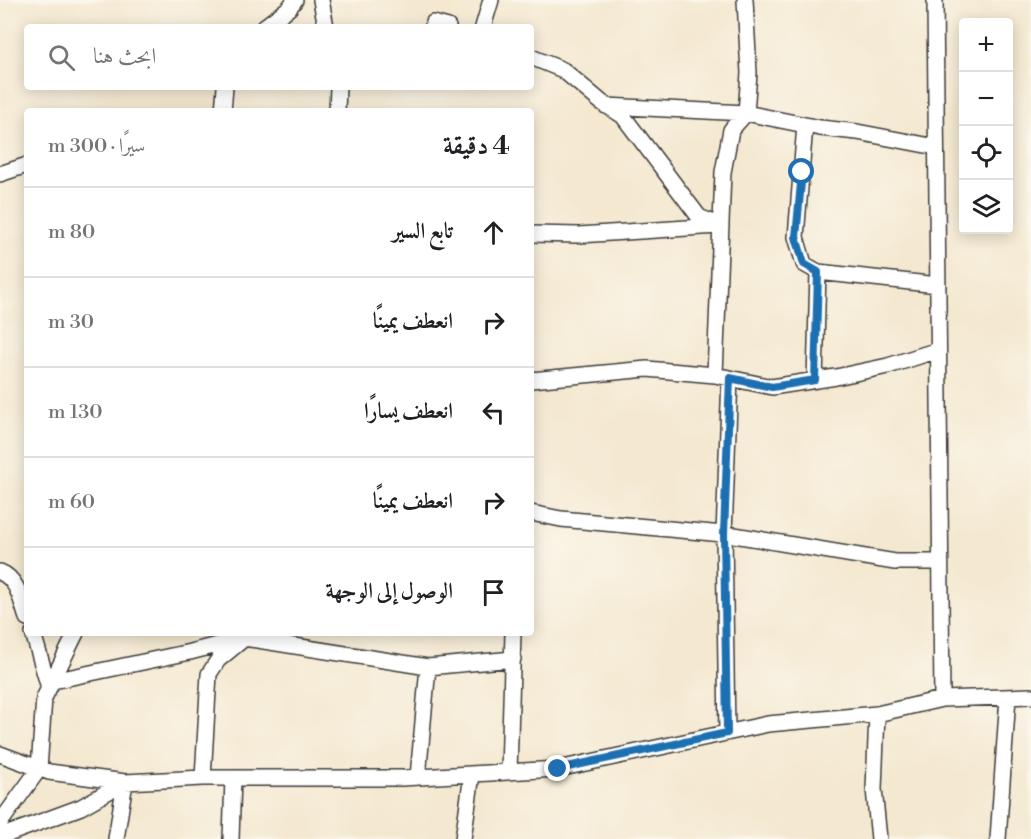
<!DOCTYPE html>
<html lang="ar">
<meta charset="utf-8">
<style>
body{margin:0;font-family:"Libre Bodoni",Amiri,serif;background:#f6f6f6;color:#202124;direction:rtl}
.controls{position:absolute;right:18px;top:18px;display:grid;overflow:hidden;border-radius:6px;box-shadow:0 3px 15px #0003}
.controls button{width:54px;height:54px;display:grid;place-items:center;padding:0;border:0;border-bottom:2px solid #e0e0e0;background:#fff;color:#202124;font:30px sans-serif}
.stop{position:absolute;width:18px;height:18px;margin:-14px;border:4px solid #1f6fb2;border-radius:50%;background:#fff}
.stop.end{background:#1f6fb2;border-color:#fff;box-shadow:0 2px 6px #0008}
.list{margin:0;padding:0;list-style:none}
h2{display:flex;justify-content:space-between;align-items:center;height:78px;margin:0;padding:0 24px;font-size:26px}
h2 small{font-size:20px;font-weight:400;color:#757577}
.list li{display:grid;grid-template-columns:39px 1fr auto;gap:18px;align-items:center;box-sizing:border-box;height:90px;padding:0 24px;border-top:2px solid #e0e0e0}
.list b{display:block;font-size:22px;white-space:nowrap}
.list em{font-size:20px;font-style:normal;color:#757577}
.icon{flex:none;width:33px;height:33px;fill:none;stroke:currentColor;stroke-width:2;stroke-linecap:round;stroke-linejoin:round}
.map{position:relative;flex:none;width:1031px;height:839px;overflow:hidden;direction:ltr}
.search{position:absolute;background:#fff;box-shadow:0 3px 15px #0003;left:24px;top:24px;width:510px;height:66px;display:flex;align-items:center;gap:15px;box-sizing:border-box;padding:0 21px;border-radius:6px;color:#757577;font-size:22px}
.panel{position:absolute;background:#fff;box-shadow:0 3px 15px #0003;left:24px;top:108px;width:510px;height:528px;border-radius:6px;direction:rtl}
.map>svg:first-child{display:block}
</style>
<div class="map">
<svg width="1031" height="839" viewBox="0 0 1031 839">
<rect width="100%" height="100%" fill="#fbf7ec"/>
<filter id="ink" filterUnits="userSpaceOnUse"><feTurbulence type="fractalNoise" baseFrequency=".0167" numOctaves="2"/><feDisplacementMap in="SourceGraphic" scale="12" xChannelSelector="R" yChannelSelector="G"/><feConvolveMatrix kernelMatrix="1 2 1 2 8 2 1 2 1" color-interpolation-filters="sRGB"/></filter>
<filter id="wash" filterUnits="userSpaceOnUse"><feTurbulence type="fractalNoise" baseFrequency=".008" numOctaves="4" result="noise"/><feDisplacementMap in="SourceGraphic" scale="24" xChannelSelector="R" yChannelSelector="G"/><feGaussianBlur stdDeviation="1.35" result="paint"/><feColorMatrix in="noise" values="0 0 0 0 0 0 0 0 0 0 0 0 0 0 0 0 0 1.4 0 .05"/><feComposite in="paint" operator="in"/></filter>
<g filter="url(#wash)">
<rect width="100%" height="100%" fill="#f4e8d0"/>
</g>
<g filter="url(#ink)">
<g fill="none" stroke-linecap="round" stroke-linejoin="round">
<!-- minor casing -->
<g stroke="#3c3b37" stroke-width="18">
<path id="minor" d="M321 0 326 27
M935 0 942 699
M433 23 448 27
M264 27 289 8 295 0
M483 27 491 0
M531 57 563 70 601 102 623 116 699 217 721 226
M606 106 746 113 820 128 857 132 936 147
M223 111 225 87
M337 111 338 87
M805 125 796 237 804 264 818 272 815 380
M0 174 27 165
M531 234 579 235 718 226
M818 272 938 285
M715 375 723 172 731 130 746 113 749 73 745 0
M531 380 647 369 715 375 772 387 836 377 888 366 938 350
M531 513 561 519 734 535 895 562H933L940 560
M0 572C18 579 21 601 27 618
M33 633 49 688
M53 681 190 652 244 638 428 667 513 659
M877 714 874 789 879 839
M727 733 724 534 730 378
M0 754 49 772 125 782 116 839
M509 772 513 633
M418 777 428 667
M203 778 209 674 218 660 241 641
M0 823 39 769 44 698 76 633
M0 837 81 807 125 782 203 778H402L558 769 768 724 877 714 942 699 1031 696
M231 839 233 778
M463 839 472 774
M998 839 1008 697"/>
</g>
<!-- minor -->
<use href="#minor" stroke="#fff" stroke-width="15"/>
</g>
</g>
<g fill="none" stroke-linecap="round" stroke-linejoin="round" filter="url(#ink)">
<!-- route -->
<path stroke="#1f6fb2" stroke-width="8" d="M558 769 727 733 724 534 730 378 772 387 815 380 818 272 804 264 796 237 802 172"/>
</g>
</svg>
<div class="controls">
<button>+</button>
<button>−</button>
<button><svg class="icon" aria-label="locate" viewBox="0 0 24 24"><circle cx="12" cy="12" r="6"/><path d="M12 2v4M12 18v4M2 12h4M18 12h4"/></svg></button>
<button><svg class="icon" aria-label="layers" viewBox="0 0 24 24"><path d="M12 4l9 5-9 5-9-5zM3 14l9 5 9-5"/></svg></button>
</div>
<div class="stop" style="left:802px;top:172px"></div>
<div class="stop end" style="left:558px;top:769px"></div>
<div class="search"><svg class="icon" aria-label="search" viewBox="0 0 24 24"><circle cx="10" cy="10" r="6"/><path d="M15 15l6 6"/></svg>ابحث هنا</div>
<section class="panel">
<h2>4 دقيقة<small>سيرًا · 300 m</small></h2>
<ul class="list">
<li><svg class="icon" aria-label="ahead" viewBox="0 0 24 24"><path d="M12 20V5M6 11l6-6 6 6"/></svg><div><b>تابع السير</b></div><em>80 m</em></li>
<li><svg class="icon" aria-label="right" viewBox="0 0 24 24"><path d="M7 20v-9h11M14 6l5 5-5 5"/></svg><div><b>انعطف يمينًا</b></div><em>30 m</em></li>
<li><svg class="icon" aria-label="left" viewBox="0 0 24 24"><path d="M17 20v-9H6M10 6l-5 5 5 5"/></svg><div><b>انعطف يسارًا</b></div><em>130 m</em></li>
<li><svg class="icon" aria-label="right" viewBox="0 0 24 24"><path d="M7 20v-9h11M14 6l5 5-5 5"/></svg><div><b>انعطف يمينًا</b></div><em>60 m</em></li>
<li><svg class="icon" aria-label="arrive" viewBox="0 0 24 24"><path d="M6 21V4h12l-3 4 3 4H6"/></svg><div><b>الوصول إلى الوجهة</b></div></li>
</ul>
</section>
</div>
